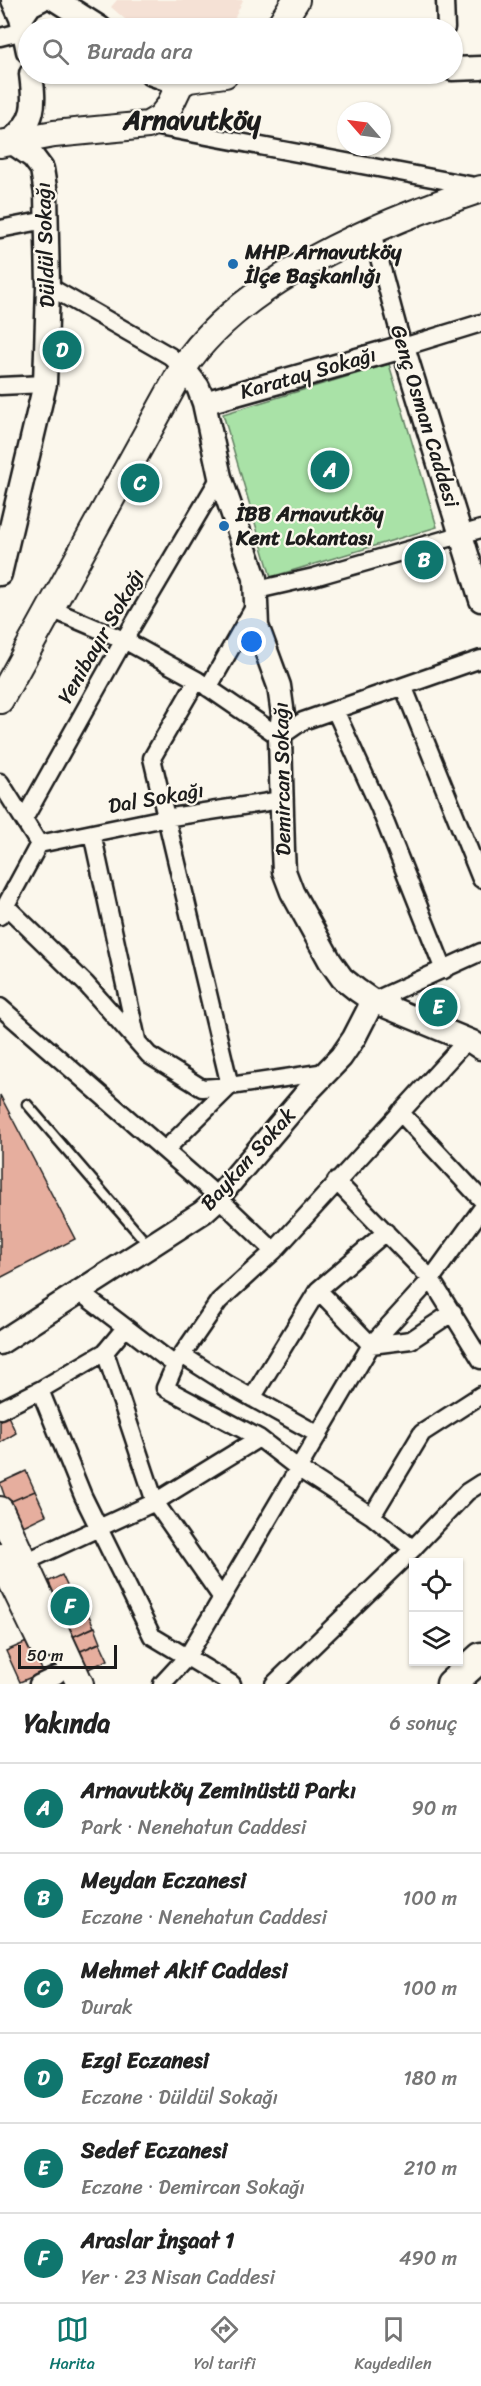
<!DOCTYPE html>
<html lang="tr">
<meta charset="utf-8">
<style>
body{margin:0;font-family:Sriracha,sans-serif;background:#f6f6f6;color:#222}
.controls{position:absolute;right:18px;bottom:18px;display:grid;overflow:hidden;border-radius:0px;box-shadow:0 2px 4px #0004}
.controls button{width:54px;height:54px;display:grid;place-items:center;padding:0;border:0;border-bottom:2px solid #e0e0e0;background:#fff;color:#222;font:30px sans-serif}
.compass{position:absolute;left:337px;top:102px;width:54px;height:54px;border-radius:50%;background:#fff;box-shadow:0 2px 4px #0004;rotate:298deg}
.scale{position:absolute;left:18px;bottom:15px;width:99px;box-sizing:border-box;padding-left:6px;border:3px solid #1c1c1c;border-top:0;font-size:16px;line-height:21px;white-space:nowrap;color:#1c1c1c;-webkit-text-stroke:4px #fbf7ec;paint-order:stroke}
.you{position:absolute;left:252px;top:642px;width:21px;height:21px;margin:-15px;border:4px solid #fff;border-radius:50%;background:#1a73e8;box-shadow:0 0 0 9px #1a73e833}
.badge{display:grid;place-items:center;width:39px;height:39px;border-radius:50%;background:#0f766e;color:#fff;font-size:20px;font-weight:700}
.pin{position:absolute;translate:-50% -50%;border:3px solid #fff;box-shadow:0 2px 6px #0006}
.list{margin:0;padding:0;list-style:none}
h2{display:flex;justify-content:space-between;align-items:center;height:78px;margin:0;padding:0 24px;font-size:26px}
h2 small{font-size:20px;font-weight:400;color:#767676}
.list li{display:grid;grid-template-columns:39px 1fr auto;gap:18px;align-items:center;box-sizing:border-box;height:90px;padding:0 24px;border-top:2px solid #e0e0e0}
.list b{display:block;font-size:22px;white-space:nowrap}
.list p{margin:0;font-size:20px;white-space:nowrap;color:#767676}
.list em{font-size:20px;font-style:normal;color:#767676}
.icon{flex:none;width:33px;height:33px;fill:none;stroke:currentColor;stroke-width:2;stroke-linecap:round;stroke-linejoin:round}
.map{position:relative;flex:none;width:481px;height:1684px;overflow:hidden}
.search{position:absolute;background:#fff;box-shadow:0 2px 4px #0004;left:18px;right:18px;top:18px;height:66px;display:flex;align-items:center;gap:15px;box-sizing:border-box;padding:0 21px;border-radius:33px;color:#767676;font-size:22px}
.sheet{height:618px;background:#fff}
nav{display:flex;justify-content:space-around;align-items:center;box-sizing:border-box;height:84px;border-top:2px solid #e0e0e0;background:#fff;font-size:16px;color:#767676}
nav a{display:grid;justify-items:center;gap:3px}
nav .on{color:#0f766e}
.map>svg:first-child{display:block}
</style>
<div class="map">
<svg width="481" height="1684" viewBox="0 0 481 1684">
<rect width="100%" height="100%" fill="#fbf7ec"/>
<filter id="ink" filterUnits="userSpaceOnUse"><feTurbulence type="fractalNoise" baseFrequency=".0167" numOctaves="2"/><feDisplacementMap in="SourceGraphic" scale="12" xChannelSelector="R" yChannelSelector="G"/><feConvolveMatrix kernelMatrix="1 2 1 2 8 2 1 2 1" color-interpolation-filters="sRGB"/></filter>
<g filter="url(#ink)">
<!-- built -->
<path fill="#f5e1d5" d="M117 0H243L230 28H135L111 7Z"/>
<!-- green -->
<path fill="#a9e2a7" stroke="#627f62" stroke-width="1.5" d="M389 364 437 527 271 577 223 414Z"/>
<!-- building -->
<path fill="#e6ae9e" stroke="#1c1c1c" stroke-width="1.5" d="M0 1095 75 1239 0 1278Z
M8 1416 16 1433 0 1443V1419Z
M26 1471 35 1491 7 1503 0 1483Z
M35 1491 46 1515 19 1528 7 1503Z
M62 1575 71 1594 53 1602 45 1583Z
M78 1591 86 1609 62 1620 53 1602Z
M86 1609 94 1627 70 1638 62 1620Z
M95 1627 101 1642 76 1653 70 1638Z
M29 1641 43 1672 20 1682 6 1651Z
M100 1643 108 1660 84 1671 76 1653Z"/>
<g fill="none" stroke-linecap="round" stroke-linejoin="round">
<!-- lane casing -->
<g stroke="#1c1c1c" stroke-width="13">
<path id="lane" d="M27 1104 149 1246"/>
</g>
<!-- street casing -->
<g stroke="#1c1c1c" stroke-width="21">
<path id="street" d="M445 0 446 28
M0 37 24 31
M148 125 480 187
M0 229 46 220
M372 232 403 347 481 323
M48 286 170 356 183 368
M0 386 45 384
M257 590 314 577 481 529
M51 609 124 640 197 680 280 737 303 721 481 659
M208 688 256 604
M404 688 481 879
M335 710 380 809 444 970
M0 782 39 844 0 916
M24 819 124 640 220 477
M92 833 137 1040
M39 844 165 818 281 800
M6 906 86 984 149 1055 202 1088 230 1086 326 1072
M373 1001 481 952
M0 1007 208 1188 274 1251
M400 1112 481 1199
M165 1150 230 1086 152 758 197 680
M336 1181 431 1279 481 1360
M318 1290 371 1345 411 1340 453 1312
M78 1291 175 1365
M105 1352 155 1502 222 1598
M182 1355 229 1385 319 1435
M40 1390 83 1496 152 1636 232 1684
M252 1398 318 1290 386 1232
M0 1410 40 1390 105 1352 125 1328
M372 1516 422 1433 481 1395
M413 1549 372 1516 299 1469 259 1438 165 1388 175 1365 219 1301 274 1251 467 1040
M23 1563 155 1502 259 1438
M38 1684 57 1675
M162 1684 187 1657 371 1345 431 1279 481 1210
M274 1684 402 1560 467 1492 481 1483"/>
</g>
<!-- secondary casing -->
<g stroke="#1c1c1c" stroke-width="27">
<path id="secondary" d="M13 0 21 18 28 51
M56 0 100 28
M21 18 30 5 40 0
M452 69 481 68
M152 74 180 84
M183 368 198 387 204 403 220 477 255 578 257 626 279 686 283 715 280 737 283 851 284 871 292 892 330 961 342 978 357 990 373 1001 472 1042 481 1048
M204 403 403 347 481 600
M0 574 45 384 48 286 46 194 42 169 33 157 10 141C36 121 35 105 31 74
M0 1343 203 1212 214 1202 310 1089 341 1057 354 1038 373 1001"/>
</g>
<!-- primary casing -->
<g stroke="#1c1c1c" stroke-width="30">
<path id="primary" d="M278 28 296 0
M0 144 54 134 148 125 160 118 169 107 180 84 189 79 225 74
M0 700 183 368C243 278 382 222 481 189
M0 1510 80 1684
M0 1557 43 1646"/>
</g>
<!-- highway casing -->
<g stroke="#1c1c1c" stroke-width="33">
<path id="highway" d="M451 1684 481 1657"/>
</g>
<!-- lane -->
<use href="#lane" stroke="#fbf7ec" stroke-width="8"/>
<!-- street -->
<use href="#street" stroke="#fbf7ec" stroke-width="16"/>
<!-- secondary -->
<use href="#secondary" stroke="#fbf7ec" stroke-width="22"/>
<!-- primary -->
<use href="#primary" stroke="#fbf7ec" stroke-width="26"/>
<!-- highway -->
<use href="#highway" stroke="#fbf7ec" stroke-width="28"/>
</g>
</g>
<!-- markers -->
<g fill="#1f6fb2" stroke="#fbf7ec" stroke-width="2">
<circle cx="233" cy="264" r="6"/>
<circle cx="224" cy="526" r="6"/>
</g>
<g text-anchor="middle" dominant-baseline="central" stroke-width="4.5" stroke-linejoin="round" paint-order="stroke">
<!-- street labels -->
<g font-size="21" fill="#1c1c1c" stroke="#fbf7ec">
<text transform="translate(45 245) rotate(-92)">Düldül Sokağı</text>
<text transform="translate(308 373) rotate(-16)">Karatay Sokağı</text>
<text transform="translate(425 416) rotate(73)">Genç Osman Caddesi</text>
<text transform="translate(101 636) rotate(-60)">Yenibayır Sokağı</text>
<text transform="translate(282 779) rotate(-91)">Demircan Sokağı</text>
<text transform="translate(156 798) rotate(-10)">Dal Sokağı</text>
<text transform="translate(248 1159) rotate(-48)">Baykan Sokak</text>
</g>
<!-- poi labels -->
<g font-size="21" font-weight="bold" fill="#1c1c1c" stroke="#fbf7ec" text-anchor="start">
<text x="245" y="252">MHP Arnavutköy<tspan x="245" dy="24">İlçe Başkanlığı</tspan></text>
<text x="236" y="514">İBB Arnavutköy<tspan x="236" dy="24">Kent Lokantası</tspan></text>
</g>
<!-- district labels -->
<g font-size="27" font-weight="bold" fill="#1c1c1c" stroke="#fbf7ec">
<text x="192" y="120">Arnavutköy</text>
</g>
</g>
</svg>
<div class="controls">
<button><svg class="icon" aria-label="locate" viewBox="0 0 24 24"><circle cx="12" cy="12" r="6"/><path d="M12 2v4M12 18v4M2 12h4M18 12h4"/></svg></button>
<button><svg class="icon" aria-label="layers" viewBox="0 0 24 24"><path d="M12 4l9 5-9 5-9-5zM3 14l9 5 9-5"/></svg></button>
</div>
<svg class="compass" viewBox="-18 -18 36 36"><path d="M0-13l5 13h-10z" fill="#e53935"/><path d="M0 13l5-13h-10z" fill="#767676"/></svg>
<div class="scale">50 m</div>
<div class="you"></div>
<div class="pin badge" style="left:330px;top:470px">A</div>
<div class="pin badge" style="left:424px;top:560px">B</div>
<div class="pin badge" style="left:140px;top:483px">C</div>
<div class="pin badge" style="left:62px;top:350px">D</div>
<div class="pin badge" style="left:438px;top:1007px">E</div>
<div class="pin badge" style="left:70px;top:1606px">F</div>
<div class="search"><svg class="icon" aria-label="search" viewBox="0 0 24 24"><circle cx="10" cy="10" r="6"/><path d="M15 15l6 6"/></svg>Burada ara</div>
</div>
<section class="sheet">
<h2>Yakında<small>6 sonuç</small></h2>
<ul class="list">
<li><span class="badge">A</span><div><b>Arnavutköy Zeminüstü Parkı</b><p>Park · Nenehatun Caddesi</p></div><em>90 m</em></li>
<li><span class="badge">B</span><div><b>Meydan Eczanesi</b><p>Eczane · Nenehatun Caddesi</p></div><em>100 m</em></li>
<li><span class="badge">C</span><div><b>Mehmet Akif Caddesi</b><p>Durak</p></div><em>100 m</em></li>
<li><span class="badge">D</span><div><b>Ezgi Eczanesi</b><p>Eczane · Düldül Sokağı</p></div><em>180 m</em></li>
<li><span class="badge">E</span><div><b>Sedef Eczanesi</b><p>Eczane · Demircan Sokağı</p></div><em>210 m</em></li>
<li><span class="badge">F</span><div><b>Araslar İnşaat 1</b><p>Yer · 23 Nisan Caddesi</p></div><em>490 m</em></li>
</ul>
</section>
<nav>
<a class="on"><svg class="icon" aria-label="map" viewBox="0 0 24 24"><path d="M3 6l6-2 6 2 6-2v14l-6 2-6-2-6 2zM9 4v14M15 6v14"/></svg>Harita</a>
<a><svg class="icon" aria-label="directions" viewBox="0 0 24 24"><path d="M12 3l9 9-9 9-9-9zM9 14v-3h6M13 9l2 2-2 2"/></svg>Yol tarifi</a>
<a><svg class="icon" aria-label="saved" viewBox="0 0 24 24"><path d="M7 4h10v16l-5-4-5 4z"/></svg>Kaydedilen</a>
</nav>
